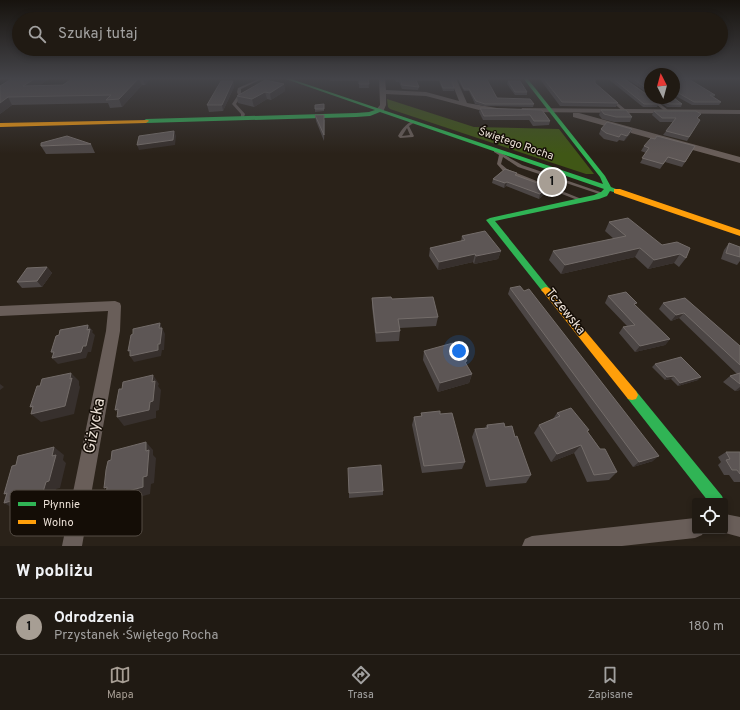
<!DOCTYPE html>
<html lang="pl">
<meta charset="utf-8">
<style>
body{margin:0;font-family:Overpass,sans-serif;background:#2d2721;color:#f1f3f6}
.controls{position:absolute;right:12px;bottom:12px;display:grid;overflow:hidden;border-radius:4px;box-shadow:0 2px 6px #0003}
.controls button{width:36px;height:36px;display:grid;place-items:center;padding:0;border:0;border-bottom:1px solid #3d3833;background:#201a13;color:#f1f3f6;font:20px sans-serif}
.compass{position:absolute;left:644px;top:68px;width:36px;height:36px;border-radius:50%;background:#201a13;box-shadow:0 2px 6px #0003;rotate:354deg}
.you{position:absolute;left:459px;top:351px;width:14px;height:14px;margin:-10px;border:3px solid #fff;border-radius:50%;background:#1a73e8;box-shadow:0 0 0 6px #1a73e833}
.badge{display:grid;place-items:center;width:26px;height:26px;border-radius:50%;background:#a79e94;color:#111;font-size:13px;font-weight:700}
.pin{position:absolute;translate:-50% -50%;border:2px solid #fff;box-shadow:0 1px 4px #0006}
.list{margin:0;padding:0;list-style:none}
h2{display:flex;justify-content:space-between;align-items:center;height:52px;margin:0;padding:0 16px;font-size:17px}
h2 small{font-size:13px;font-weight:400;color:#a2a1a0}
.list li{display:grid;grid-template-columns:26px 1fr auto;gap:12px;align-items:center;box-sizing:border-box;height:56px;padding:0 16px;border-top:1px solid #3d3833}
.list b{display:block;font-size:15px;white-space:nowrap}
.list p{margin:0;font-size:13px;white-space:nowrap;color:#a2a1a0}
.list em{font-size:13px;font-style:normal;color:#a2a1a0}
.icon{flex:none;width:22px;height:22px;fill:none;stroke:currentColor;stroke-width:2;stroke-linecap:round;stroke-linejoin:round}
.map{position:relative;flex:none;width:740px;height:546px;overflow:hidden}
.search{position:absolute;background:#201a13;box-shadow:0 2px 6px #0003;left:12px;right:12px;top:12px;height:44px;display:flex;align-items:center;gap:10px;box-sizing:border-box;padding:0 14px;border-radius:22px;color:#a2a1a0;font-size:15px}
.sheet{height:108px;background:#201a13}
nav{display:flex;justify-content:space-around;align-items:center;box-sizing:border-box;height:56px;border-top:1px solid #3d3833;background:#201a13;font-size:11px;color:#a2a1a0}
nav a{display:grid;justify-items:center;gap:2px}
nav .on{color:#a79e94}
.map>svg:first-child{display:block}
</style>
<div class="map">
<svg width="740" height="546" viewBox="0 0 740 546">
<rect width="100%" height="100%" fill="#2a2219"/>
<!-- forest -->
<path fill="#405716" d="M387 99 474 127 559 129 594 174H586L390 109 388 107Z"/>
<g fill="none" stroke-linecap="round" stroke-linejoin="round">
<!-- lane -->
<path fill="#695e59" fill-rule="evenodd" d="M261 78H264L241 89V92L242 95 236 104 245 114 243 120H241V114L232 104 238 95 237 92 238 88Z
M622 78H624L650 96V98H652L651 99H649L622 79Z
M611 99H613L626 110V112H624L611 101Z
M652 99H654L668 110V112H666L652 101Z
M412 121 415 122 409 126 414 136 413 137 400 138 398 136C402 129 405 125 412 121ZM407 128 410 135 402 136Z
M494 150H496L522 165 606 194V195H602L518 167 503 157 501 164 507 169 584 200V201H580L503 171 497 164 499 155 494 152Z"/>
<!-- street -->
<path fill="#695e59" fill-rule="evenodd" d="M379 78H385L386 90 426 92 459 101 450 78H456L467 103 497 108 501 110 497 112 479 110 426 96 386 94V105L383 112H377L376 110 380 105Z
M522 108 740 110V114L525 112 521 110Z
M573 113H579L740 157V163L573 117Z
M115 301 120 303 121 306 120 331 82 546H62L106 331 108 311 0 316V306Z
M725 514 740 517V537L718 531H725Z
M695 518V531H704L702 535 695 538 622 546H522L525 539 532 536Z"/>
<!-- fast -->
<path fill="#30b455" fill-rule="evenodd" d="M283 78H288L603 184 600 177 523 78H527L605 176 611 187 621 191 617 193 610 191 607 196 599 199 495 221 549 288 551 290 549 292H543L486 220 490 218 594 195 601 192 604 189 380 112 370 116 356 117 146 123 143 121 146 119 356 113 369 112 375 110Z
M632 390 636 391 722 496 724 501H708L628 399 626 395 628 391Z"/>
<!-- slow -->
<path fill="#ff9f0a" fill-rule="evenodd" d="M148 120 149 121 146 123 0 127V123Z
M614 189H620L740 230V236L614 193Z
M546 287 549 288 636 391 638 395 636 399 632 400 628 399 543 292 541 290 543 288Z"/>
</g>
<!-- wall -->
<path fill="#4c4645" d="M13 78H50L39 86 63 85 73 78H151L145 85H142L122 107 110 108 108 103 12 105 0 114Z
M330 78H368L369 88H359V81H330Z
M394 78H451L454 88V91H443L439 81H416L419 87 418 90 402 89 399 82H396Z
M457 78H513V79H487L497 98 534 104 533 107 484 106 475 104 469 91H464Z
M539 78H592L595 83 618 103 616 107 560 106Z
M607 78H623L659 104 657 107H643Z
M626 78H650V95Z
M674 78 715 95 714 97 721 102 719 105H692L674 95Z
M233 81 234 87 223 111 209 112 207 105Z
M508 81 527 92V95H515L507 84Z
M284 84 285 91 271 100 267 99 254 107 238 103 237 96Z
M654 98H674L682 104 681 107H667Z
M324 104V111L315 112V109Z
M480 108 542 110 550 121 549 125 533 126 529 120H483L479 112Z
M601 110 632 117 630 122H614L602 119 599 115Z
M654 111 698 119 700 120 687 141 663 135 666 131 673 122H660L652 115Z
M315 115 325 120 324 141 316 121Z
M601 129H632L630 134 624 141 619 140 617 142 604 139 599 134Z
M91 144 95 153 46 154 41 146Z
M644 146 692 151 682 167 665 162 660 169 640 163 646 153 641 151Z
M516 175 547 191 539 199 506 186 504 188 492 183 493 179Z
M609 222 662 245 677 242 686 258 679 267 674 263 648 269 635 257 561 274 549 260 553 251 614 239 605 231Z
M462 236 501 251 498 259 474 264 473 262 438 270 429 256 430 248 461 241Z
M729 243 740 247V261L737 265 721 259 724 250Z
M47 267 52 273 42 287 22 288 17 282Z
M510 288 653 461 633 467 508 294Z
M608 296 635 305 670 339 665 345 635 352 619 333 623 327 627 326 605 303Z
M372 298 392 299 438 317 436 326 400 328V331L399 341 376 342 372 307Z
M685 298 740 346V390L735 391 723 382 730 376 737 374 679 318 671 321 659 309 663 303Z
M424 351 466 365 472 374 469 383 438 392 423 360Z
M655 364 698 380 678 386 671 379 665 380 652 367Z
M421 413 440 414 465 462 462 469 422 473 412 425 414 417 421 416Z
M557 413 588 432 617 472 609 480 587 482 574 453 551 462 534 433 539 425 553 419Z
M487 425 505 427 515 437 531 475 526 483 486 487 472 437 475 429 485 428Z
M726 452H740V482H734L729 475H724L718 465 721 462 718 457Z
M383 491V495L349 498V493Z"/>
<!-- shaded-wall -->
<path fill="#37302d" d="M36 78H50L28 94 23 86Z
M139 78 142 85 122 107 119 99Z
M142 78H151L145 85Z
M233 81 234 87 223 111 222 105Z
M284 84 285 91 271 100 270 93Z
M265 92 267 99 254 107 252 99Z
M8 97 12 105 0 114V103Z
M632 129 630 134 624 141 627 136Z
M174 131 176 136 175 145 139 150 137 145Z
M507 182 506 186 504 188 505 183Z
M548 187 547 191 539 199 540 194Z
M640 248 635 257 561 274 565 265Z
M501 251 498 259 474 264 476 256Z
M475 254 473 262 438 270 439 262Z
M680 254 674 263 648 269 654 260Z
M47 267 52 273 42 287 37 281Z
M684 313 679 318 671 321 676 315Z
M160 323 165 334 164 350H162L161 356 134 362 130 356H132L128 351 158 344Z
M88 325 93 331 92 332 95 335 91 352H88L86 358 58 364 52 358 55 357 51 352 87 330Z
M670 339 665 345 635 352 640 346Z
M71 373 79 381V385L80 387 74 414 41 422 31 414 37 412 30 407 70 379Z
M472 374 469 383 438 392 440 383Z
M153 375 159 384 158 386 161 390 159 410 156 411V418L124 426 117 417 121 416 115 410 152 382Z
M674 376 671 379 665 380 667 377Z
M701 377 698 380 678 386 680 383Z
M0 384 4 387 0 390Z
M740 387V390L735 391Z
M146 442 153 450V455L156 458 154 483 151 484 150 494 115 504 106 497 143 477Z
M581 445 574 453 551 462 557 454Z
M54 447 64 455 63 460 66 463 60 488 56 489 54 499 16 510 4 503 14 500 4 494 46 482Z
M659 456 653 461 633 467 639 462Z"/>
<!-- building -->
<path fill="#5d5655" stroke="#736c69" d="M13 78H36L23 86 63 85 73 78H139L119 99 106 100 111 95 8 97 0 103V86Z
M352 78H368L369 84H359V78Z
M396 78H415L419 87 402 85 400 78Z
M439 78H451L454 88H443Z
M459 78H486L497 98 530 99 534 104H485L476 101 469 89H464Z
M543 78H592L595 80V83L618 103 562 102Z
M612 78H623L650 97V98H651L659 104H644Z
M632 78H650V91Z
M674 78H687L715 95H710L721 102H694L675 91 674 92Z
M265 80 284 84 270 93 265 92 252 99 237 96Z
M221 81H233L222 105H207Z
M508 81H520L527 92H515Z
M660 98H674L682 104H669Z
M324 104V109H315V105Z
M480 108 542 110 550 121H534L530 115 484 116Z
M601 110H626L632 117H616L604 114Z
M654 111H696L701 114 697 118 700 120 689 137 666 131 676 118H662Z
M315 115H324V135Z
M607 122 632 129 627 136 621 134 619 137 606 133 601 129Z
M174 131 173 140 137 145 139 136Z
M67 136 91 144 41 146V143Z
M657 136 695 146 685 162 668 157 663 164 642 158 649 148 644 146 651 138 655 139Z
M505 169 517 173 515 175 548 187 540 194 507 182 505 183 493 179Z
M628 218 662 245 677 242 690 248 686 258 680 254 654 260 640 248 565 265 553 251 626 236 609 222Z
M485 231 501 251 476 256 475 254 439 262 430 248 465 240 462 236Z
M729 243 740 247V257L726 253Z
M47 267 37 281 17 282 27 268Z
M520 286 524 291 529 289 659 456 639 462 510 288Z
M626 292 637 303 634 304 670 339 640 346 623 327 635 325 608 296Z
M391 297 392 299 433 297 438 317 398 319 400 331 376 333 372 298Z
M685 298 740 346V365L684 313 676 315 663 303Z
M160 323 159 328H162L160 344H158V350L130 356V350L128 351 131 335 133 334V329Z
M88 325 87 330 90 329 86 346H83L81 352 52 358 54 352H51L56 336 59 335 60 330Z
M453 343 457 349 460 348 467 361 465 362 472 374 440 383 424 351Z
M681 357 701 377 680 383 674 376 667 377 655 364Z
M71 373 70 379 72 378 65 406 31 414 33 406 30 407 37 386H40L42 379Z
M740 373V384L730 376Z
M153 375 152 382 155 381 153 401 150 402 149 410 117 417 118 409 115 410 119 389H122L123 382Z
M571 408 589 430 587 431 600 449H605L617 472 594 475 581 445 557 454 539 425 560 416 557 413Z
M440 411V414L452 413 465 462 424 466 414 417 422 416 421 413Z
M504 423 505 427 512 426 515 437 517 436 531 475 490 480 475 429 488 428 487 425Z
M146 442V451L149 450 147 476 143 477V487L106 497 107 487 104 488 106 470 108 461 111 460 112 451Z
M54 447 52 456 56 455 49 481 46 482 43 492 4 503 7 493 4 494 12 466 16 465 18 456Z
M726 452H740V474L737 470H732L726 460 730 459Z
M381 465 383 491 349 493 348 468Z"/>
<!-- sky -->
<linearGradient id="sky" x2="0" y2="1"><stop stop-color="#17130e"/><stop offset="0.51" stop-color="#444449"/><stop offset="1" stop-color="#444449" stop-opacity="0"/></linearGradient>
<rect width="740" height="154" fill="url(#sky)"/>
<g text-anchor="middle" dominant-baseline="central" stroke-width="3" stroke-linejoin="round" paint-order="stroke">
<!-- far-street labels -->
<g font-size="11" fill="#ebe0d6" stroke="#140d06">
<text transform="translate(516 144) rotate(19)">Świętego Rocha</text>
</g>
<!-- street labels -->
<g font-size="13" fill="#ebe0d6" stroke="#140d06">
<text transform="translate(565 312) rotate(51)">Tczewska</text>
</g>
<!-- near-street labels -->
<g font-size="16" fill="#ebe0d6" stroke="#140d06">
<text transform="translate(95 426) rotate(-79)">Giżycka</text>
</g>
</g>
<!-- legend -->
<rect x="10" y="490" width="132" height="46" rx="6" fill="#140d06" stroke="#544c44" stroke-width="1"/>
<rect x="18" y="502" width="18" height="4" fill="#30b455"/>
<rect x="18" y="520" width="18" height="4" fill="#ff9f0a"/>
<g font-size="11" fill="#ebe0d6">
<text x="43" y="508">Płynnie</text>
<text x="43" y="526">Wolno</text>
</g>
</svg>
<div class="controls">
<button><svg class="icon" aria-label="locate" viewBox="0 0 24 24"><circle cx="12" cy="12" r="6"/><path d="M12 2v4M12 18v4M2 12h4M18 12h4"/></svg></button>
</div>
<svg class="compass" viewBox="-18 -18 36 36"><path d="M0-13l5 13h-10z" fill="#e53935"/><path d="M0 13l5-13h-10z" fill="#a2a1a0"/></svg>
<div class="you"></div>
<div class="pin badge" style="left:552px;top:182px">1</div>
<div class="search"><svg class="icon" aria-label="search" viewBox="0 0 24 24"><circle cx="10" cy="10" r="6"/><path d="M15 15l6 6"/></svg>Szukaj tutaj</div>
</div>
<section class="sheet">
<h2>W pobliżu<small></small></h2>
<ul class="list">
<li><span class="badge">1</span><div><b>Odrodzenia</b><p>Przystanek · Świętego Rocha</p></div><em>180 m</em></li>
</ul>
</section>
<nav>
<a class="on"><svg class="icon" aria-label="map" viewBox="0 0 24 24"><path d="M3 6l6-2 6 2 6-2v14l-6 2-6-2-6 2zM9 4v14M15 6v14"/></svg>Mapa</a>
<a><svg class="icon" aria-label="directions" viewBox="0 0 24 24"><path d="M12 3l9 9-9 9-9-9zM9 14v-3h6M13 9l2 2-2 2"/></svg>Trasa</a>
<a><svg class="icon" aria-label="saved" viewBox="0 0 24 24"><path d="M7 4h10v16l-5-4-5 4z"/></svg>Zapisane</a>
</nav>
